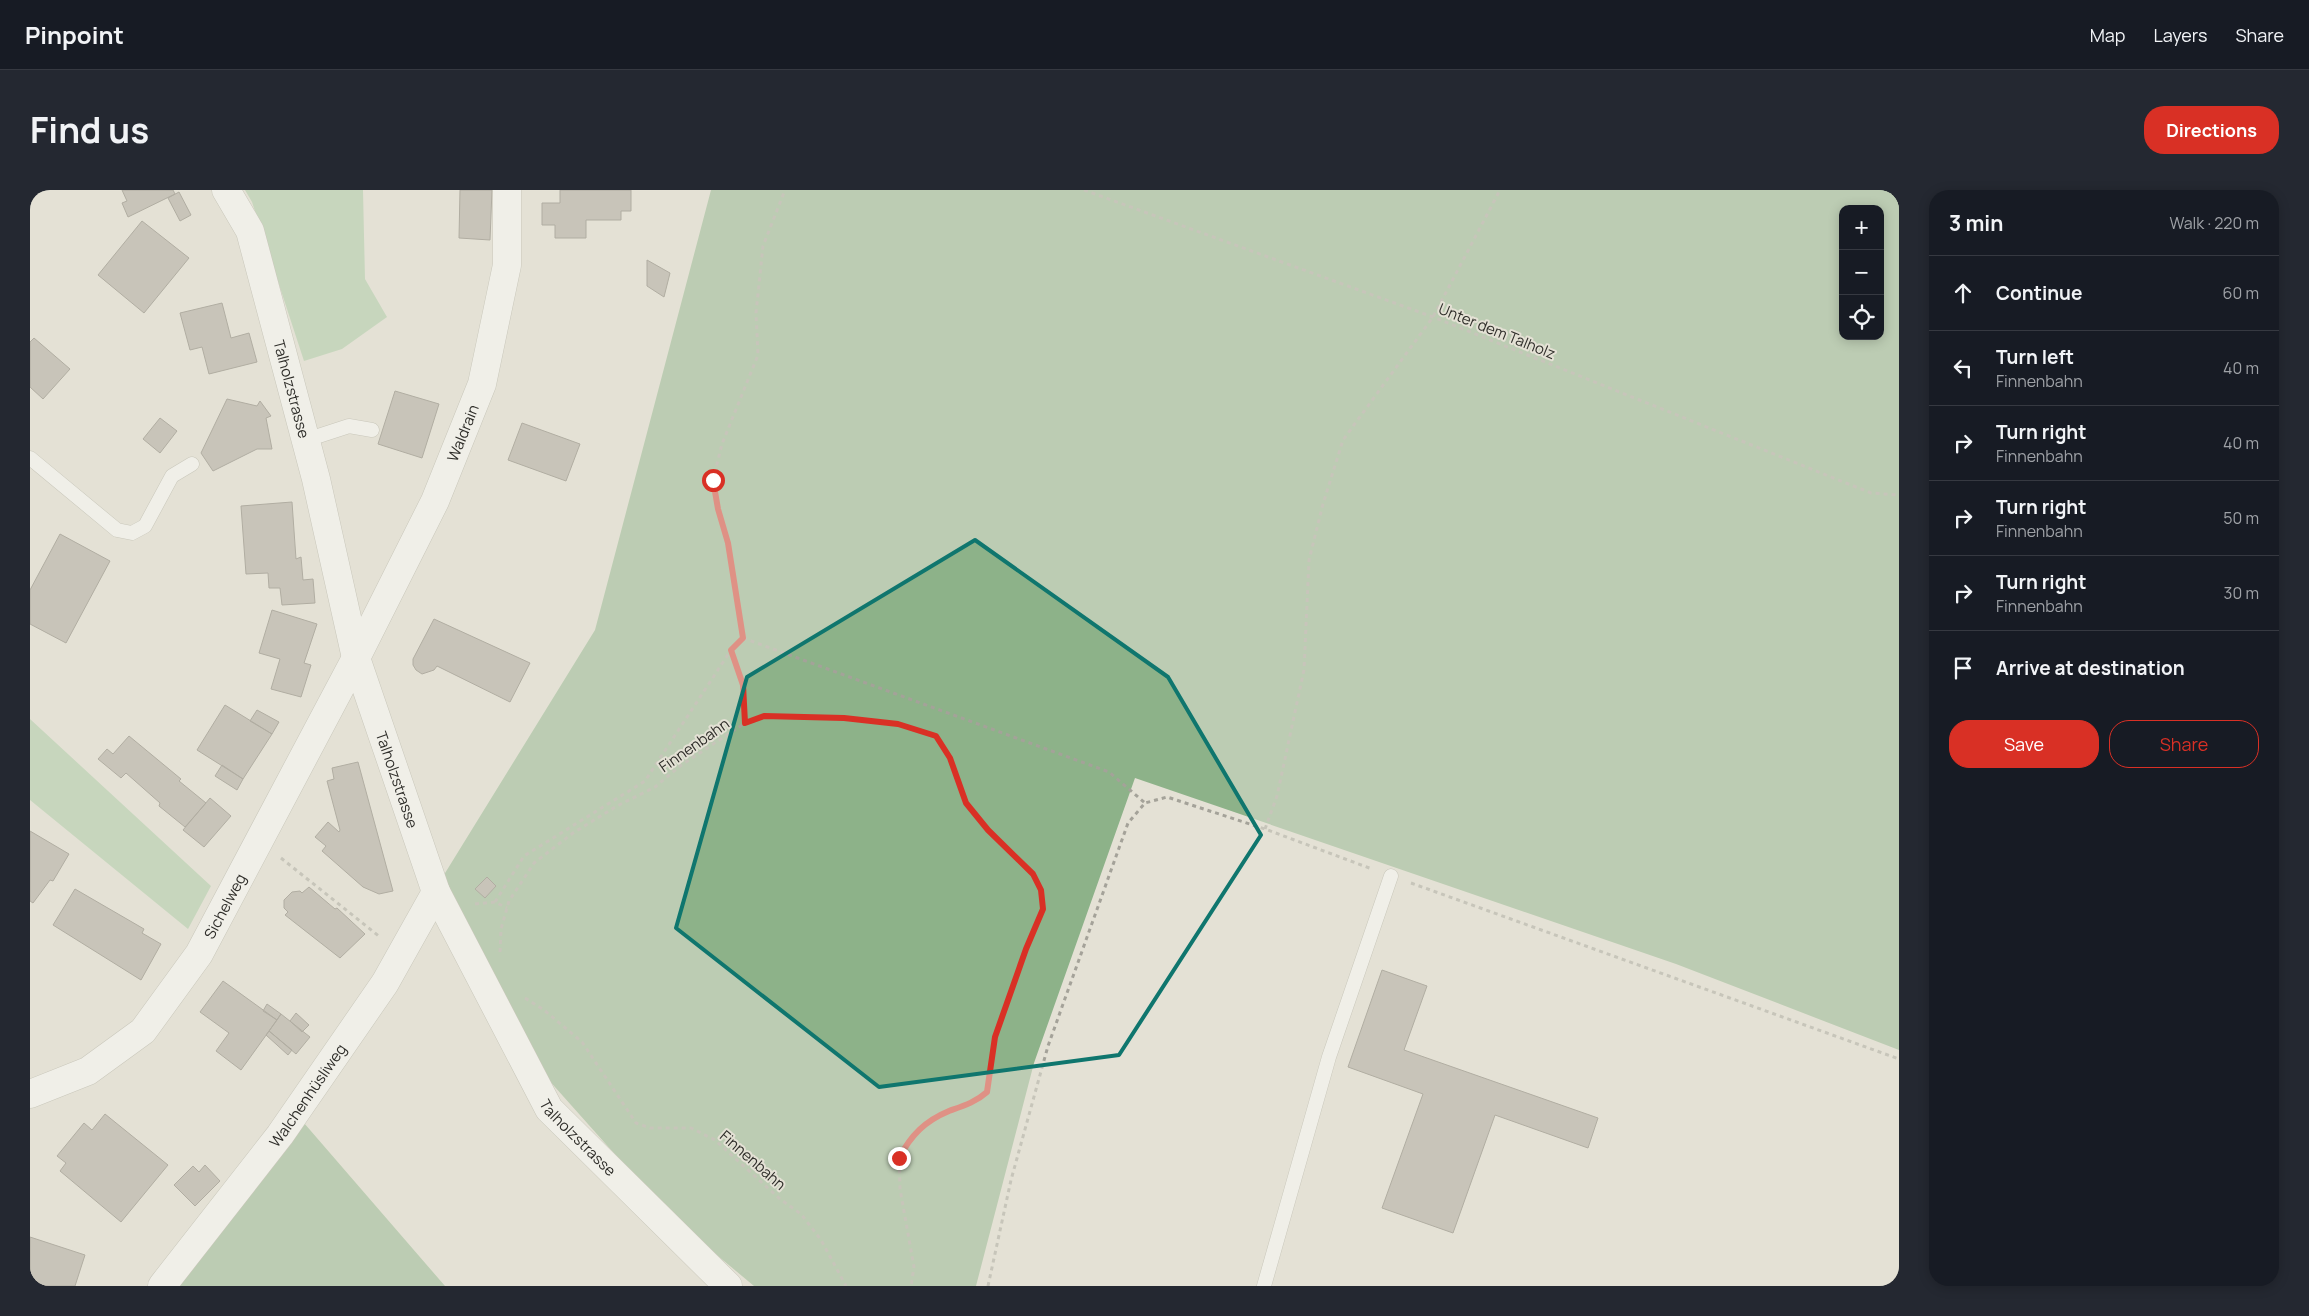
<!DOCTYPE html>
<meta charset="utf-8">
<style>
body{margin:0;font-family:Manrope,sans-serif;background:#242831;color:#f1f3f6}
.controls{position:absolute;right:15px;top:15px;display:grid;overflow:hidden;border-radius:10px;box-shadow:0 2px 12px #0003}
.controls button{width:45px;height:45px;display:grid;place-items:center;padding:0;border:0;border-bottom:1px solid #363941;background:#171b24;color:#f1f3f6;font:25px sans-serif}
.stop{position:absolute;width:15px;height:15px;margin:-11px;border:4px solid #d93025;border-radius:50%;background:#fff}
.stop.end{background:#d93025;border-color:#fff;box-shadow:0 1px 5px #0008}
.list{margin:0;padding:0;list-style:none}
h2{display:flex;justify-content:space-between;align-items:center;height:65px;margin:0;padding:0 20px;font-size:21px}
h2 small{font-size:16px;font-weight:400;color:#9ea1a6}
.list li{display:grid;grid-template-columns:32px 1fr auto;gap:15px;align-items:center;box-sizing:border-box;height:75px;padding:0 20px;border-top:1px solid #363941}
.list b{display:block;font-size:19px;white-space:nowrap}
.list p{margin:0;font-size:16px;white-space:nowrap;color:#9ea1a6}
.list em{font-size:16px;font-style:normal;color:#9ea1a6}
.actions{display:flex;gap:10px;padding:15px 20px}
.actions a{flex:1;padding:11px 0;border:1px solid #d93025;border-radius:20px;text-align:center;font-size:18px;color:#d93025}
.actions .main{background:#d93025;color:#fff}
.icon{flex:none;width:28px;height:28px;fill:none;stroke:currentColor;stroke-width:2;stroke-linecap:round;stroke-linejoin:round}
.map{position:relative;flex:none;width:1869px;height:1096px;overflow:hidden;border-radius:20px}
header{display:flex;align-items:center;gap:30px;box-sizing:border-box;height:70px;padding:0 25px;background:#171b24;border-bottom:1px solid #363941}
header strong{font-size:24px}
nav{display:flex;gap:28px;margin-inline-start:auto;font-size:18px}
.intro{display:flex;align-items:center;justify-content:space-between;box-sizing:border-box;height:120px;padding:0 30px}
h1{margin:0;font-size:35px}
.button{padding:12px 22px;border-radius:20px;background:#d93025;color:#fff;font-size:18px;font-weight:700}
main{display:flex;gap:30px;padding:0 30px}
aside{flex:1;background:#171b24;border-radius:20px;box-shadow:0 2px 12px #0003}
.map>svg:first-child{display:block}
</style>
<header>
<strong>Pinpoint</strong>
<nav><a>Map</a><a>Layers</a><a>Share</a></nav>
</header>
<div class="intro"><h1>Find us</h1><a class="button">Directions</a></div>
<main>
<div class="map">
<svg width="1869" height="1096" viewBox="0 0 1869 1096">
<rect width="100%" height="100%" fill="#e4e1d5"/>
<!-- green -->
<path fill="#a5c8a1" d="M215 0H333L335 89 357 127 312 159 274 171 222 12Z
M0 529 181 696 158 739 0 610Z"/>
<!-- forest -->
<path fill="#8db289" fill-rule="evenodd" d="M681 0H1867L1869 2V860L1646 774 1105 588 1004 873 946 1096H724L640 1026 508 878 412 688 565 440ZM1813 19H1850V146H1813Z
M274 933 415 1096H145Z"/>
<!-- building -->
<path fill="#a7a197" stroke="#736d64" d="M92 0H143L145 4 98 27 92 13 97 11Z
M430 0H462L460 50 429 48Z
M530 0H601V21H591V30H556V48H525V35H512V13H530Z
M149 2 161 25 150 31 138 8Z
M112 31 159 68 114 123 68 85Z
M617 70 640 83 634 107 617 96Z
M192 113 201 148 219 143 227 172 179 184 172 157 160 160 150 123Z
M4 148 40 179 13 209 0 197V152Z
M365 201 409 214 392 268 348 254Z
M197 209 227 216 230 211 241 226 236 228 242 259H227L183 281 171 263Z
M130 228 147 241 130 263 113 249Z
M492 233 550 254 536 291 478 270Z
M262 312 266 369 271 367 273 390 283 389 285 413 252 415 250 398H239L238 383 216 384 211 316Z
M30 344 80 371 36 453 0 434V400Z
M242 420 287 434 274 473 281 475 271 507 241 499 250 469 229 463Z
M404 429 500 473 480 512 407 476 404 480 392 484 386 480 383 475V469Z
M195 515 242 544 213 589 167 560Z
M227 520 249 532 242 544 220 531Z
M99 546 151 589 149 591 176 613 155 637 129 616 130 613 96 583 91 588 68 569 77 559 83 564Z
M328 572 363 701 349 704 333 697 292 661 296 656 285 647 298 632 309 642 310 640 297 591 304 589 302 578Z
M192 575 213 589 207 600 185 586Z
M180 608 201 626 174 657 153 640Z
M0 641 39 664 23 691 20 690 3 713 0 711Z
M457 687 466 696 455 708 445 699Z
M279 697 305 719 307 718 335 744 310 768 255 725 258 722 254 718V710L262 702 270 701 272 703Z
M45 699 114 739 112 743 131 754 111 790 23 735Z
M1352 780 1397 796 1374 860 1568 928 1558 958 1465 925 1423 1043 1352 1018 1393 904 1318 877Z
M193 791 247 830 211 880 186 861 199 843 170 822Z
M237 814 251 824 247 830 233 821Z
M266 823 279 835 272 842 260 831Z
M251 824 280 847 266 864 239 841Z
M239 841 262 860 258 865 236 845Z
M75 924 138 975 91 1032 30 981 36 973 27 966 54 933 62 940Z
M175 975 190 991 165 1016 144 995 163 976 169 982Z
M0 1047 55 1065 45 1096H0Z"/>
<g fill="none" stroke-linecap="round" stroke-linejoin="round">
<!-- lane casing -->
<g stroke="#aaa79c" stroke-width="15">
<path id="lane" d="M276 250 319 236 342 240
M0 268 87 340 102 343 115 336 142 286 162 274
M1234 1096 1299 867 1361 686"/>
</g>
<!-- street casing -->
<g stroke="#aaa79c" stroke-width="29">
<g id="street">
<path id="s1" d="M196 0 220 41 286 289 326 468 406 702 519 919 698 1096"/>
<path id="s2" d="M0 904 58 881 113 841 169 764 326 468 405 311 452 194 477 75V0"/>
<path id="s3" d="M132 1096 250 945 355 793 406 702"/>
</g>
</g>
<!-- path -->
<path stroke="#a4a299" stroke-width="3" stroke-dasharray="4 4" stroke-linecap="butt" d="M1054 0 1403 127 1841 303 1869 305
M713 448 698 353 688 319 683 290 692 254 728 165 726 123 733 56 755 0
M713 448 1079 582 1115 613
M713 448 701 460 713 495 715 533
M1235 639 1247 606 1274 480 1279 370 1293 314 1313 250 1403 127 1470 0
M251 668 350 747
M1381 693 1869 869
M465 712 494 666 615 591 701 460
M445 714 465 712 477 718
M470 762 471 739 479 711 504 673 543 643 587 616 625 597 650 576 715 533 734 527 814 529 868 534 906 546 920 568 936 613 958 640 1003 684 1011 700 1013 719 996 759 965 847 957 902 948 911 903 928 888 939 869 968 870 999 884 1077 881 1096
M495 808 514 820 552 852 606 933 620 938H661L685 950 750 1009 771 1024 791 1050 816 1096
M958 1096 981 990 1018 856 1098 633 1115 613 1137 607 1235 639 1342 679"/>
<!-- lane -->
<use href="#lane" stroke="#fff" stroke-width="14"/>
<!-- street -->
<use href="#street" stroke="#fff" stroke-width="28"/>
</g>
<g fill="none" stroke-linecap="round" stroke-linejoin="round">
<!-- route -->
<path stroke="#d93025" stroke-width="6" d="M683 290 688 319 698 353 713 448 701 460 713 495 715 533 734 526 814 528 868 534 906 546 920 568 936 613 958 640 1003 684 1011 700 1013 719 996 759 965 847 957 902C946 912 933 916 919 921 895 931 881 945 869 968"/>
</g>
<!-- marked area -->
<path d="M0 0H1869V1096H0ZM945 350 1138 487 1231 645 1089 865 849 897 646 738 717 487Z" fill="#e4e1d5" fill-opacity=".55" fill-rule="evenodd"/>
<path fill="none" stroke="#0f766e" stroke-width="4" stroke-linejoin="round" d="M945 350 1138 487 1231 645 1089 865 849 897 646 738 717 487Z"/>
<g text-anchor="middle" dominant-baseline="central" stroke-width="4" stroke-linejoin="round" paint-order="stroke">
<!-- street labels -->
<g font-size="15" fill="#2f2e2a" stroke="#e4e1d5">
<text transform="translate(1467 141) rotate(22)">Unter dem Talholz</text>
<text stroke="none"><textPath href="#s1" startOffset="211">Talholzstrasse</textPath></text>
<text stroke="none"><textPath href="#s2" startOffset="810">Waldrain</textPath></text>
<text transform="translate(664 555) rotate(-35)">Finnenbahn</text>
<text stroke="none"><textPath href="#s1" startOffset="616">Talholzstrasse</textPath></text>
<text stroke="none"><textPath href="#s2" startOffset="280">Sichelweg</textPath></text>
<text stroke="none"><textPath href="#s3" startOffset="240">Walchenhüsliweg</textPath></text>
<text stroke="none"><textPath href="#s1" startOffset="1020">Talholzstrasse</textPath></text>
<text transform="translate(723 970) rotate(41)">Finnenbahn</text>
</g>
</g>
</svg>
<div class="controls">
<button>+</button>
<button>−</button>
<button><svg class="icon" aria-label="locate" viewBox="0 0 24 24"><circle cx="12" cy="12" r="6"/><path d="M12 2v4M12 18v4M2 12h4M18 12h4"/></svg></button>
</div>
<div class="stop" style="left:683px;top:290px"></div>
<div class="stop end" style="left:869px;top:968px"></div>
</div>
<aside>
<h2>3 min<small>Walk · 220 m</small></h2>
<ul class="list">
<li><svg class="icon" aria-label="ahead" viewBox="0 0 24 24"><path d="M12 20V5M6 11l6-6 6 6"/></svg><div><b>Continue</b></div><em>60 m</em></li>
<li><svg class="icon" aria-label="left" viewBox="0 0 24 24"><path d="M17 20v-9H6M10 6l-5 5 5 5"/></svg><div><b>Turn left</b><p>Finnenbahn</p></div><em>40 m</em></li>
<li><svg class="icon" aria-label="right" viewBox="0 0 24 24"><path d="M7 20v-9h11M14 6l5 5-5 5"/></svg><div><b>Turn right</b><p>Finnenbahn</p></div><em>40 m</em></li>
<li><svg class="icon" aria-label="right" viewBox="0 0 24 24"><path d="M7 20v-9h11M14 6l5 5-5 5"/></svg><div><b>Turn right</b><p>Finnenbahn</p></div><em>50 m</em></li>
<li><svg class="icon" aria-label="right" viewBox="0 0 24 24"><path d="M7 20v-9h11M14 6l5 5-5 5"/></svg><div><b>Turn right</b><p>Finnenbahn</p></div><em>30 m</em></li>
<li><svg class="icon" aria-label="arrive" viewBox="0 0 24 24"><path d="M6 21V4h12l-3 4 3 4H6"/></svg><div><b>Arrive at destination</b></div></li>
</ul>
<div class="actions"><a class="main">Save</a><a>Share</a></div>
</aside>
</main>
